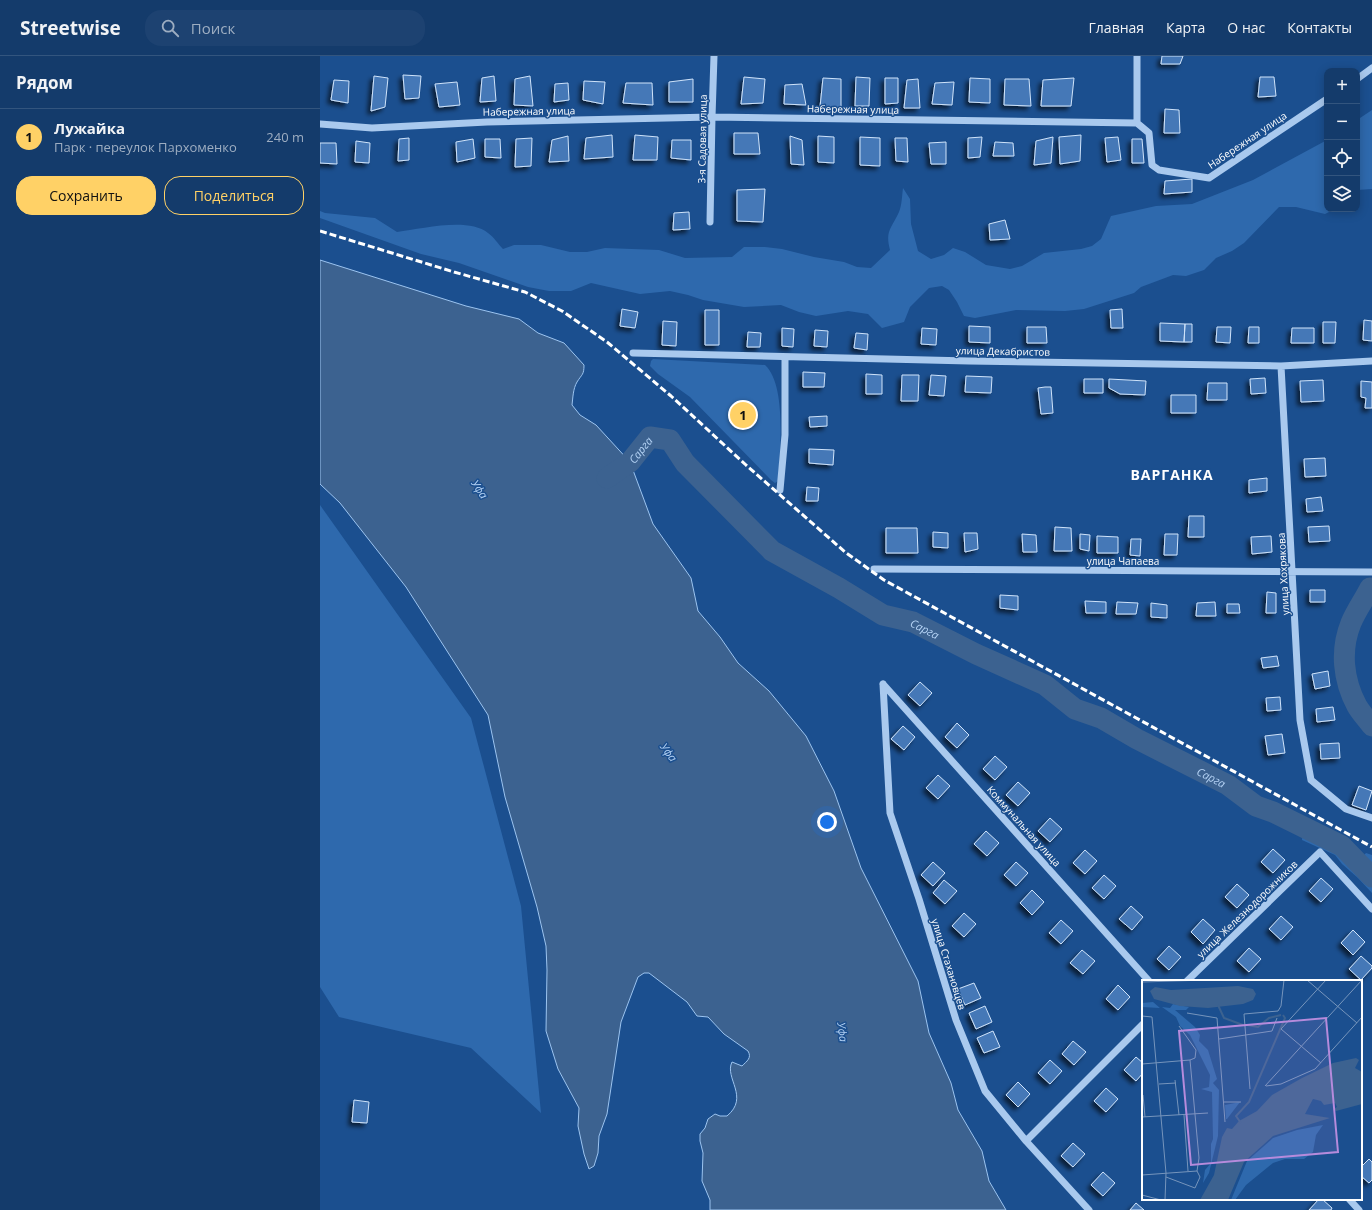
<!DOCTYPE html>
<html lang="ru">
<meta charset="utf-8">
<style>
body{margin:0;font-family:"Open Sans",sans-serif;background:#1d4271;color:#f1f3f6}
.controls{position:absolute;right:12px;top:12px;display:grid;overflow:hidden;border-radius:8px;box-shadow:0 2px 10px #0003}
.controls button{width:36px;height:36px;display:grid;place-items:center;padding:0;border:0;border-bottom:1px solid #33557e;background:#143b6b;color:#f1f3f6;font:20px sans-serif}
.you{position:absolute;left:507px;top:766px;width:14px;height:14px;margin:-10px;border:3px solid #fff;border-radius:50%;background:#1a73e8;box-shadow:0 0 0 6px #1a73e833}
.badge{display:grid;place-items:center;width:26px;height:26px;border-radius:50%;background:#ffd166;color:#111;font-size:13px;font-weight:700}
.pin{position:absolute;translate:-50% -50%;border:2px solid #fff;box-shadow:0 1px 4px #0006}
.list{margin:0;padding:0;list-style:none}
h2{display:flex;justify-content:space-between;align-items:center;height:52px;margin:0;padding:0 16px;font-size:17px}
h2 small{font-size:13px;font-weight:400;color:#9dadc1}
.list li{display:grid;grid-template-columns:26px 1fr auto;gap:12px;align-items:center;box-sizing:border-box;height:56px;padding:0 16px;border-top:1px solid #33557e}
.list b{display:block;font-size:15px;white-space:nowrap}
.list p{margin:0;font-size:13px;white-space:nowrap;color:#9dadc1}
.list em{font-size:13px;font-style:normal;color:#9dadc1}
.actions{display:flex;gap:8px;padding:12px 16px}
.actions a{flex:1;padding:9px 0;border:1px solid #ffd166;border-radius:16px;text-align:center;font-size:14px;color:#ffd166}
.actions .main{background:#ffd166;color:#111}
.icon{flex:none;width:22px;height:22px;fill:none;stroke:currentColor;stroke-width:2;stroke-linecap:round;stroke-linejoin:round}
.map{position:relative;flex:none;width:1052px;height:1154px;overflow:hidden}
header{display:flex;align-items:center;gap:24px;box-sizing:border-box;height:56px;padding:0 20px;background:#143b6b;border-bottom:1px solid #33557e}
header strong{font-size:19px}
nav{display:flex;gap:22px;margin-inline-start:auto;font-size:14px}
.search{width:280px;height:36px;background:#1d4271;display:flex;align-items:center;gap:10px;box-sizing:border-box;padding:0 14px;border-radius:16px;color:#9dadc1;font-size:15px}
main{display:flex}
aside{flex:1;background:#143b6b}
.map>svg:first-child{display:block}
</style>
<header>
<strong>Streetwise</strong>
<div class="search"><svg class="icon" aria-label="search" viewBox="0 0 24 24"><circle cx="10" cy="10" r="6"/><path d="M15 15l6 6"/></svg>Поиск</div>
<nav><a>Главная</a><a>Карта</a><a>О нас</a><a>Контакты</a></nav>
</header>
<main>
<aside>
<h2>Рядом<small></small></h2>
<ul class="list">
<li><span class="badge">1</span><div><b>Лужайка</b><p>Парк · переулок Пархоменко</p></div><em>240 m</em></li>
</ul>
<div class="actions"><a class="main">Сохранить</a><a>Поделиться</a></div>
</aside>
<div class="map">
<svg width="1052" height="1154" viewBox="0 0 1052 1154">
<defs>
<filter id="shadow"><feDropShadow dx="-3.5" dy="3.5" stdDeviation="2" flood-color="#0009"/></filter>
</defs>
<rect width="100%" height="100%" fill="#1b4f8f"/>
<!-- green -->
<path fill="#2e69ad" d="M1052 54V133L1037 134V64Z
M1007 84V153H1015L1005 158 976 151H959L924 187 912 195 896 202 884 214 866 220 853 219 821 231 814 237 764 253 745 255 696 254 655 262 644 260 637 246 629 234 622 230 609 232 590 251 584 266 562 272 548 258 528 255 496 260 479 256 461 249 424 251 383 244 368 239 350 235 320 238 271 227 251 235H229L208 231 139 207 101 198 0 162V155L5 157 55 162 77 176C102 173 148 161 168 177 174 181 178 188 183 193L194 189H221L250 196H267L285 192 339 194 365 202 412 201 424 191H445L462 193 494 201 524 206 537 211 551 212 570 194C565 175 571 173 579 156 582 149 582 139 583 132L590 143 591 168 598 195 611 203 624 199 633 192 645 196 666 209 690 213 702 210 724 197 761 193 772 190 781 183 791 160 836 150 872 148 933 124Z
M333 303 445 309C467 329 460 397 458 425L455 427 451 424 370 341 338 318 330 310 331 305Z
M0 449 151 662 201 850 221 1057 151 992 19 961 0 931Z
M989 768 994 772 997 779 1004 781 1008 780 1019 785C1022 795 1027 804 1038 806L1046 797 1052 799V837L1038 822 1022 808 1015 799 982 784 983 771Z"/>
<!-- water -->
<path fill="#3c6290" stroke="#9cc4f0" d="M0 204 146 250 199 263 218 277 244 287 264 309C264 319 262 318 257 326 253 333 253 341 252 349L260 359 276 369 310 406 333 468 371 522 378 555 400 581 418 607 449 635 486 680 514 735 541 812 598 925 609 977 631 1027 638 1054 662 1095 669 1125 686 1154H390V1144L382 1125 383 1097 380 1085V1078L385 1072 388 1063 395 1058 400 1060H407C430 1041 404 1022 412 1006L422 1010C427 1005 432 1002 428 995L404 978 388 961 377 960 367 946 329 917H324L318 921 301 966 287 1058 279 1080 278 1097 274 1110 269 1113 264 1098 258 1070 259 1052 238 1013 226 975 227 914 226 890 217 851 185 741 168 659 86 531 20 447 0 428Z"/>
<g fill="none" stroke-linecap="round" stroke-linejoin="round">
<!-- river -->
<g stroke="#3c6290" stroke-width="21">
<path id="s1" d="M287 422 310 406 330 381 350 384 365 407 452 495 519 532 563 559 593 566 656 598 725 629 755 653 781 662 817 683 908 729 936 750 953 756 1022 790 1052 821"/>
<path d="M1050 532C1044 544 1036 555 1031 567 1020 594 1023 624 1037 650 1041 657 1047 663 1052 670"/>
</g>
</g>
<!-- building -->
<path fill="#4478b7" stroke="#cfe3fa" filter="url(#shadow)" d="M842 0H863L860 8H841Z
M83 19 101 20 99 42 85 43Z
M54 20 68 22 65 51 51 55Z
M174 20 176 45 160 46 162 22Z
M210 20 213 50 194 49 195 23Z
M424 21 445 23 443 47 421 48Z
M536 21 550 22 549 50H535Z
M940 21H954L956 40 938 41Z
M503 22 521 23V52L500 51Z
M565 22H578V47L565 48Z
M650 22 670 23V47L649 46Z
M754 22 751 50H721L723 24Z
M373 23V46H349V26Z
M598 23 600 52H584L587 24Z
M685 23H709L711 50 684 49Z
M14 24 29 25 28 47 11 44Z
M264 25 285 26 283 48 263 44Z
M137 26 140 49 119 51 115 28Z
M634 26 632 49 612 48 615 27Z
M248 27 249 44 234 46 235 28Z
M306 27H332L333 49 303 47Z
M482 28 486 49 464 48 465 29Z
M845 53 859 54 860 77H844Z
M414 77H438L440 98H414Z
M292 79 293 101 264 103 266 82Z
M315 79 338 81 337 104H313Z
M761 79 760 105 740 108 739 81Z
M248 80 249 105 229 106 232 84Z
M470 80 482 84 484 109 471 108Z
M498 80 514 81V107L498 106Z
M540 81 560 82V110L540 109Z
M662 81 660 101 648 102V82Z
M733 81 731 107 714 109 716 85Z
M798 81 801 104 787 106 785 82Z
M89 82V104L78 105 79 83Z
M212 82 211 110 195 111 196 83Z
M575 82H587L588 106 576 105Z
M153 83 155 102 137 106 136 86Z
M165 83H180L181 102 165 101Z
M812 83H822L824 107H812Z
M352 84H371V104L351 102Z
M36 85 50 87 49 107 35 106Z
M626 86V108H611L609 87Z
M675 86 693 87 694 100H673Z
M0 87H16L17 108 0 107Z
M872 123V136L844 138 845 125Z
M445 133 443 166 417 165V134Z
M369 156 370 173 353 174 354 157Z
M685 164 690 183 670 184 669 168Z
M302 253 318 256 315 272 300 270Z
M802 253 803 272H791L790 254Z
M385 254H399V289H385Z
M1044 264 1052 265V285L1043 284Z
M343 265 357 266 356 290 342 289Z
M1003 266H1016L1015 287H1003Z
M840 267 865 268 864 286 840 285Z
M865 268H872V286H864Z
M649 270 670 271V287L649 286Z
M707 271H726L727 287H707Z
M897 271H911L910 287 896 286Z
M929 271H939V287H928Z
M462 272 474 273 473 291 462 290Z
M602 272 617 273 616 289 601 288Z
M972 272H994V287H971Z
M495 274 508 275 507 291 494 290Z
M428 276 441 277 440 291H427Z
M536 277 548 278 547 294 534 292Z
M483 316 505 317 504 331H483Z
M546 318 562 319V338H546Z
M582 319H599L598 345H581Z
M611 319 626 320 624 340 609 339Z
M646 320 672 321 671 337 645 336Z
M945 322 946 337 931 338 930 323Z
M764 323H783V337H764Z
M789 323 826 325 825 339 800 338 789 332Z
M1003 324 1004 345 981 346 980 325Z
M1041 325 1052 326V352H1045L1046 342 1041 341Z
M888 327H907V344H887Z
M725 331H731L733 357 721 358 718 332Z
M851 339H876V357H851Z
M507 360V370L490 371 489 361Z
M489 393 514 394 513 409 489 407Z
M1005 402 1006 420 985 421 984 403Z
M947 422V435L929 437V424Z
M487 431 499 432 498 445H486Z
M1001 441 1003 455 987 456 986 443Z
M869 460H884V481H868Z
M1009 470 1010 485 989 486 988 471Z
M735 471 751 472 752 495H734Z
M566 472H597L598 497H566Z
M613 476 628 477V492L613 491Z
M644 477H657L658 493 645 496Z
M702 478 716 479 717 496H703Z
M760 478 770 479 769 495 760 493Z
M845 478H858L857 499H844Z
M777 480 798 481V497H777Z
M951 480 952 496 932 498 931 481Z
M811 483H821L820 500 810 499Z
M990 534H1005V546H990Z
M947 536 956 537V557H946Z
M680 539 698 540V554L680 552Z
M765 545 786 546V557H766Z
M797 546 818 547 816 558H796Z
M895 546 896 560H876L877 547Z
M831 547 847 549V562L831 561Z
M907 548H919L920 557H907Z
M957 600 959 610 943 612 941 602Z
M1008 615 1010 630 995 633 992 618Z
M600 626 612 637 600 650 588 639Z
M960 641 961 654 947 655 946 642Z
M1013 651 1015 664 997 666 996 653Z
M637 667 649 679 637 692 625 681Z
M583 670 595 681 584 694 571 683Z
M962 678 965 697 948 699 945 680Z
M1019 687 1020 702 1001 703 1000 688Z
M675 700 687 711 675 724 663 713Z
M618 719 630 730 618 743 606 732Z
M698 726 710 737 698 750 686 739Z
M1039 730 1052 735 1046 754 1032 749Z
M730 762 742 773 730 786 718 775Z
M666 775 679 787 667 800 654 788Z
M953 793 965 804 953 817 941 806Z
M765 794 777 805 765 818 753 807Z
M613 806 625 817 613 830 601 819Z
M696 806 708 817 696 830 684 819Z
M784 819 796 830 784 843 772 832Z
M1001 822 1013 833 1001 846 989 835Z
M624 824 637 835 625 848 613 837Z
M917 828 929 839 917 852 905 841Z
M712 834 724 846 712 859 700 847Z
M811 850 823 861 812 874 799 863Z
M644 857 656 868 644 881 632 870Z
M961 860 973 871 961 884 949 873Z
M883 863 895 874 883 888 871 876Z
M741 864 753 875 741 888 729 877Z
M1033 874 1045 886 1033 899 1021 887Z
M849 890 861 901 849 914 837 903Z
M929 892 941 903 929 916 917 905Z
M762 894 775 905 763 918 750 907Z
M1041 900 1052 910V912L1041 924 1029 913Z
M654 927 661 942 645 949 638 933Z
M798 929 810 941 798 954 786 943Z
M665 950 672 966 656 973 649 957Z
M673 975 680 991 664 997 657 982Z
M753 985 766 996 754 1009 742 998Z
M816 1001 823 1007V1017L816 1025 804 1014Z
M730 1004 742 1015 730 1028 718 1017Z
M698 1026 710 1038 698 1051 686 1039Z
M786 1032 798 1043 786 1056 774 1045Z
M34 1044 49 1046 47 1067 32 1066Z
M753 1087 765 1098 753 1111 741 1100Z
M1049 1103 1052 1106V1124L1049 1127 1041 1120V1111Z
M783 1116 795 1127 783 1140 771 1129Z
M999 1143H1002L1012 1152 1011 1154H989Z
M816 1147 824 1154H810Z"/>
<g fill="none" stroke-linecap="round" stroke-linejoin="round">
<!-- minor -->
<path stroke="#a9c9ee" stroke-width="7" d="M817 0V67
M1037 23 1052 12
M0 68 52 72 167 66 392 61 817 67 829 77 832 109 839 114 889 122 1007 43
M390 166 392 61 394 0
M313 297 649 305 961 310 1052 305
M961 310 980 664 991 724 1026 753 1052 762
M460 434 465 379V301
M554 513 1052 516
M563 628 570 757 599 843 636 964 665 1035 706 1085 769 1154
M563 628 829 925
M867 925 1000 796 1052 853
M706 1085 823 968
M1029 1143 1039 1154"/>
<!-- rail -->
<path stroke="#fff" stroke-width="3" stroke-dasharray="7 3" stroke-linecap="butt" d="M0 175 134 216 205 236 242 255 287 286 351 340 426 409 525 496 564 524 1052 791"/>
</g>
<g text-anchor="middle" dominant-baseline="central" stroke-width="3" stroke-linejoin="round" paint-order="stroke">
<!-- street labels -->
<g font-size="10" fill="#fff" stroke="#1b4f8f">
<text transform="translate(533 53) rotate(1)">Набережная улица</text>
<text transform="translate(209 55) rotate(-1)">Набережная улица</text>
<text transform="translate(382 83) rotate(-89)">3-я Садовая улица</text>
<text transform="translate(927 84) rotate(-34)">Набережная улица</text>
<text transform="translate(683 295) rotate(1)">улица Декабристов</text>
<text x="803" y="505">улица Чапаева</text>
<text transform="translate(963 518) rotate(-93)">улица Хохрякова</text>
<text transform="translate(704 770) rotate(48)">Коммунальная улица</text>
<text transform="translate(927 853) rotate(-44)">улица Железнодорожников</text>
<text transform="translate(629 908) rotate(73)">улица Стахановцев</text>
</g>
<!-- water labels -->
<g font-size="11" font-style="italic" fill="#b5d3f5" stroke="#1b4f8f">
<text stroke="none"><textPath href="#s1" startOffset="44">Сарга</textPath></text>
<text transform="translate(160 433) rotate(56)">Уфа</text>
<text stroke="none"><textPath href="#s1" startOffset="404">Сарга</textPath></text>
<text transform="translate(349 696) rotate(54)">Уфа</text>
<text stroke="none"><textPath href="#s1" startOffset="728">Сарга</textPath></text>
<text transform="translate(523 976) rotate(82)">Уфа</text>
</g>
<!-- district labels -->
<g font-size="14" font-weight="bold" letter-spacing="1" fill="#fff" stroke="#1b4f8f">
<text x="852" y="418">ВАРГАНКА</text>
</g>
</g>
<!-- overview -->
<g transform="translate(822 924)">
<rect width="220" height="220" fill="#1b4f8f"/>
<path d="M11 22 18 28 0 27V23ZM31 24 47 27 44 30H33L53 47 58 55 57 61 66 70 75 99 71 103 77 110 76 156 67 193 61 203 63 190 69 183V164L71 159 70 112 59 109 67 107 68 95 48 55 38 46 34 37 20 27 28 28ZM98 122 85 139H84L83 125ZM181 145 174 155 171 172 162 179H143L131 183 104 205 93 220H89L105 181 131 158 155 150Z" fill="#2e69ad"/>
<path d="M96 6 111 9 114 14 111 20 101 24 66 28 38 26 12 19 8 11 13 7 29 10ZM214 78 217 80 213 88 220 92V124L194 131 191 129 195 127 193 123 182 125 179 121 171 119 163 134 188 138 131 156 102 182 86 220H58L72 195 80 157 85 148 90 149 97 141 115 131 130 115 160 98 191 83Z" fill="#3c6290"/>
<path fill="none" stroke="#3c6290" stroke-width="2" d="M76 25 82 38 101 45M105 45 116 47 127 38 139 35M99 143 94 136 107 122 143 38 141 35"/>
<path fill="none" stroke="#7695bc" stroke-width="1" d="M165 0 215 43M0 2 65 0M45 33 75 38 83 142M0 36 10 37 24 193 23 220M77 59 130 51 135 38M179 83 139 49 184 0M0 84 48 80M33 100 37 135M17 104 34 103M123 106 220 0M124 106 139 104 173 89 220 37M108 109 102 34 136 31 139 26 142 0M1 115 3 137M82 122H99M42 135 46 191M0 137 66 133M0 195 55 191M24 197 53 208 58 197 55 191 57 178 48 80 53 78 54 70 37 46M0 215 19 220"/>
<path fill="#b68bdc" fill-opacity="0.15" stroke="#b68bdc" stroke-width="2" d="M184 38 196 172 49 185 37 51Z"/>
<rect width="220" height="220" fill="none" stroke="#fff" stroke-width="2"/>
</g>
</svg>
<div class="controls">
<button>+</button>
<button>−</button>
<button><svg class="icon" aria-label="locate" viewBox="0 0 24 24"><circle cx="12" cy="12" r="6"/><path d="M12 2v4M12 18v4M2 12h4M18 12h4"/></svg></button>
<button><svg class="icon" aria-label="layers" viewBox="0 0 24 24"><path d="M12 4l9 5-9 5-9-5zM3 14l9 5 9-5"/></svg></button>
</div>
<div class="you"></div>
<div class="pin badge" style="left:423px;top:359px">1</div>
</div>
</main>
